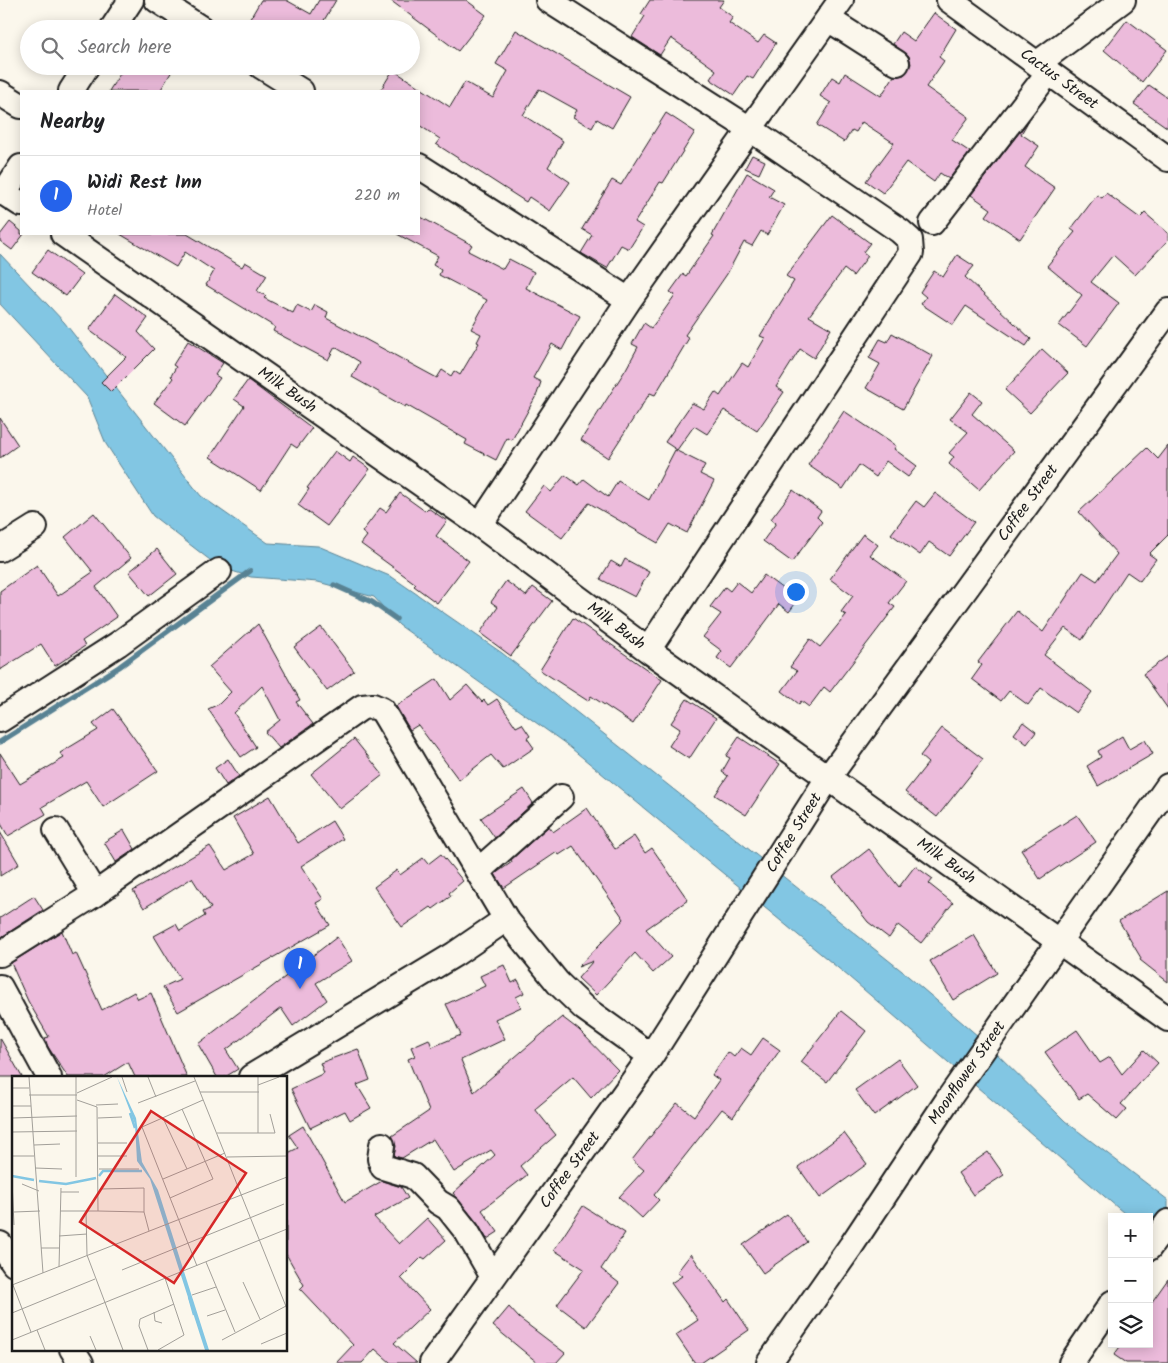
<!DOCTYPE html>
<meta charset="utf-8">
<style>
body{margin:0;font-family:Kalam,sans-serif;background:#f6f6f6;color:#202124}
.controls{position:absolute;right:15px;bottom:15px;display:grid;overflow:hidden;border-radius:0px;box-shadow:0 2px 12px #0003}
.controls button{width:45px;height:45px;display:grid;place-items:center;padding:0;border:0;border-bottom:1px solid #e0e0e0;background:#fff;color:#202124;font:25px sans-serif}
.you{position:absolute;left:795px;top:591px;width:18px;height:18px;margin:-12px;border:4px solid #fff;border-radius:50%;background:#1a73e8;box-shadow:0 0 0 8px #1a73e833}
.badge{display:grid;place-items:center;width:32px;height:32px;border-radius:50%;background:#2563eb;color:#fff;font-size:16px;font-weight:700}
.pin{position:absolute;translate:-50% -41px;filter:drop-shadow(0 1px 2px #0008)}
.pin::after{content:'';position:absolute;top:26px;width:18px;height:15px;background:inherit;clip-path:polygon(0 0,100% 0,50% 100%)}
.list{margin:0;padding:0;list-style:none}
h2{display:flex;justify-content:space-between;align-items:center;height:65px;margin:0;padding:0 20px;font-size:21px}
h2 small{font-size:16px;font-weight:400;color:#757577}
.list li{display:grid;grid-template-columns:32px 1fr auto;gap:15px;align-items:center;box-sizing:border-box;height:80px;padding:0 20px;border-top:1px solid #e0e0e0}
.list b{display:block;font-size:19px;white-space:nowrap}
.list p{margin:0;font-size:16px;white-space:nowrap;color:#757577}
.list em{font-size:16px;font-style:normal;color:#757577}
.icon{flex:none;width:28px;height:28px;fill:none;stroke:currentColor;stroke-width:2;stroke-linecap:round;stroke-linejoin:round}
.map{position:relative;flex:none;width:1168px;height:1363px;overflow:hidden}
.search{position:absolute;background:#fff;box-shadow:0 2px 12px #0003;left:20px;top:20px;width:400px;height:55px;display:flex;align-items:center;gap:12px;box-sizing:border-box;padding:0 18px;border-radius:28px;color:#757577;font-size:19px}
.panel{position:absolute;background:#fff;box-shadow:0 2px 12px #0003;left:20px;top:90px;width:400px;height:145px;border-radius:0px}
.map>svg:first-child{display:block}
</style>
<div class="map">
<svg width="1168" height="1363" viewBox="0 0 1168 1363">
<rect width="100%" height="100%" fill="#fbf7ec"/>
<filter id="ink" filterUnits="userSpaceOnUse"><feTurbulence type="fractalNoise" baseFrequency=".02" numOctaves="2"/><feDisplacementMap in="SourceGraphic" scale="10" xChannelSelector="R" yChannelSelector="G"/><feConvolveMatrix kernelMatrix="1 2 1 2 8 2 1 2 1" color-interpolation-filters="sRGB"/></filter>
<g filter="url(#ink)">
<!-- water -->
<path fill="#82c6e3" stroke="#598293" d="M0 254 64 322 201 496 268 543 318 546 392 577 502 653 902 971 985 1042 1065 1121 1168 1200V1246L1149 1232V1217H1129L1118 1208 849 977 566 744 399 625 374 597 318 582 251 577 219 567 153 516 106 444 87 397 0 304Z"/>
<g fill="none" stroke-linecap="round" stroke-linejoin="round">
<!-- stream -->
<path stroke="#598293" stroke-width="5.5" d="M334 585 372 602 396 619
M0 742 119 667 250 571"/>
</g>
<!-- building -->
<path fill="#ecbbdb" stroke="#1c1c1c" d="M261 0H286L311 14 319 0H336L323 22 335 29H244Z
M390 0H466L486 15 458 51Z
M650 0H724L719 7 733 17 729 23 758 43 764 35 776 43 753 79 747 76 734 95 710 79 716 70 671 38 660 55 632 37 645 16 641 14Z
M934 13 956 29 939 57 944 61 926 87 969 117 952 140 970 152 949 179 940 173 934 182 906 162 883 193 866 181 894 143 862 122 856 132 852 130 844 142 817 125 831 103 820 96 832 77 840 82 845 73 881 96 894 76 904 75 911 64 909 56 893 44 901 32 914 41Z
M1127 20 1167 50 1142 82 1104 50Z
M516 30 630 97 612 128 597 119 592 128 573 117 577 110 539 89 523 115 563 141 548 167 570 182 550 211 529 197 526 202 436 144 440 139 419 125V91H380L393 70 450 107 465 82 493 98 508 71 496 64Z
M125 66H175L160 91H109Z
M1149 85 1168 98V128L1134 104Z
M666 113 695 132 663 183 660 182 635 222 643 227 629 249 621 245 607 268 581 253 592 235 582 229 612 180 621 185Z
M1029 120 1021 134 1039 146 1025 167 1055 188 1020 239 986 216 991 209 971 195Z
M752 155 765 161 759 174 745 168Z
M747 173 774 189 769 197 784 205 767 235 761 231 752 246 744 242 727 274 685 335 689 338 655 395 650 393 608 458 581 440 626 369 638 347 632 344 644 323 651 328 658 319 675 295 670 292 683 274 686 276 714 236 712 235Z
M1106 193 1140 218 1145 213 1168 233V240L1135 275 1113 255 1091 282 1119 303 1087 346 1059 325 1082 295 1047 266 1075 232 1071 229 1097 195 1102 198Z
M832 215 870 243 863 252 868 256 853 276 844 269 809 316 831 329 814 358 800 349 776 387 784 392 757 431 724 410 707 434 694 426 677 450 665 442 692 403 704 409 715 392 720 396 742 363 748 367 765 338 760 336 794 281 786 276Z
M419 216 472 245 468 251 503 269 509 259 534 272 526 288 580 316 562 350 552 344 533 378 541 382 537 394 512 440 507 438 496 460 465 444 467 440 406 405 405 407 352 377 360 362 335 347 328 360 273 331 275 327 206 285 214 271 185 252 176 267 120 234H187L242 267 245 262 267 275 257 291 266 296 264 298 293 313 297 305 311 312 315 305 328 312 326 318 437 378 442 370 451 376 454 371 460 375 479 343 477 342 481 334 471 329 487 300 439 275 441 270 433 265 438 256 397 234H419Z
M10 222 21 231V234H24L12 250 0 241V235Z
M48 250 82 275 66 296 32 272Z
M957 255 974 266 965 277 1031 339 1026 346 966 306 953 325 921 304 926 297 920 292 934 271 943 277Z
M115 294 148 318 138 332 154 349 111 392 101 382 126 357 89 330Z
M892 333 933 356 903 409 866 388 880 364 869 358 880 339 887 342Z
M188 341 223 363 215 375 220 378 185 426 154 403 173 378 171 376 176 367 173 365Z
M1042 349 1068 373 1030 413 1005 390Z
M248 380 312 428 297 448 291 444 261 490 210 457 244 406 234 399Z
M971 392 982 401 972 414 1014 451 979 490 949 464 954 457 949 453 968 432 950 419Z
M844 411 896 446 894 449 917 466 908 477 886 461 876 477 859 465 843 489 808 465Z
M0 418 18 445 0 458Z
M1168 446V535L1149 554 1156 559 1140 581 1127 572 1082 640 1065 628 1044 655 1092 692 1076 713 1041 688 1028 705 1009 691 1001 701 972 679 982 665 978 662 1017 611 1043 632 1083 572 1097 581 1117 554 1079 512 1147 448 1158 459Z
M675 450 705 465 700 474 714 481 687 533 670 524 658 543 589 503 562 538 525 511 544 486 551 492 565 475 579 485 584 479 608 497 618 481 649 500Z
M335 451 350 462 353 457 370 469 327 526 298 505 309 489 307 488Z
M793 490 821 511 817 517 822 522 792 562 763 541 776 523 771 519Z
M400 493 425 511 428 508 447 521 436 536 469 561 437 603 414 586 416 584 361 544 367 536 362 532 380 508 386 512Z
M935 493 974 522 949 556 929 542 920 555 891 534 916 501 924 507Z
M94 513 131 558 96 587 117 617 82 641 85 646 55 666 41 644 0 670V591L37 565 58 596 93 572 65 537Z
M863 534 878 545 870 555 906 581 889 603 895 607 830 692 824 687 809 707 801 701 799 704 782 691 797 671 790 667 810 639 820 647 846 615 841 612 853 596 830 579Z
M157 549 177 574 149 596 129 572Z
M625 559 649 572 635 597 600 579 611 561 621 567Z
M764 575 798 600 789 612 779 604 731 668 717 658 722 651 703 637 721 614 710 607 725 587 730 591 737 582 751 593Z
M506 581 526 596 533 587 552 601 511 656 480 633 498 607 491 602Z
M573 618 662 680 633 724 591 696 588 701 540 670Z
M258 624 300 700 296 702 313 724 279 748 265 732 280 720 262 686 234 713 256 747 241 757 208 709 219 704 231 692 209 667Z
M321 627 354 671 327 691 294 647Z
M1168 656V709L1143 674Z
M437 679 450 700 467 685 482 702 484 700 488 705 497 699 516 727 522 724 530 736 527 738 534 748 503 769 491 755 459 780 418 725 410 730 396 706Z
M687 699 716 718 689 759 669 746 680 729 671 723Z
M113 709 158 771 103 807 86 781 42 807 46 814 8 836 0 822V753L20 784 64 758 60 753 98 730 93 724Z
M1023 722 1036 732 1027 744 1014 734Z
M942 728 983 759 937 817 905 792 928 763 920 756Z
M1122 736 1129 749 1145 740 1153 754 1098 786 1087 766 1101 757 1098 751Z
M739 737 780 764 746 815 715 795 728 776 722 772 730 758 726 756Z
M354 739 383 775 340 809 311 774Z
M228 759 239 776 226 785 215 768Z
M524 789 533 803 495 838 481 818Z
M270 796 298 843 332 821 343 839 301 866 323 899 316 903 330 925 178 1012 163 987 180 979 154 936 176 924 180 931 205 916 203 912 211 908 192 878 144 908 133 891 210 846 226 870 254 854 233 818Z
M587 808 615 849 634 836 645 853 652 848 688 900 646 929 671 957 653 973 635 953 596 995 578 978 593 961 578 967 624 919 573 846 559 855 557 852 504 888 495 874 512 862 511 860 549 826 553 832Z
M1077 815 1096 842 1040 879 1021 850Z
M124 830 135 849 116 862 104 842Z
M0 832 19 864 0 876Z
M869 849 899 887 915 866 933 879 929 884 953 903 921 943 898 925 889 938 868 922 833 877Z
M441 854 463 881 449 893 451 896 433 909 431 907 402 927 374 887 397 870 400 875 423 858 428 864Z
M1168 891V982L1140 960 1141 958 1119 921Z
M34 896 43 910 0 938V918Z
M62 931 72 955 76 953 102 1010 134 992 138 999 151 993 187 1077H135L128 1062 104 1077H68L48 1047 45 1038 49 1037 28 1001 11 963Z
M974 935 997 973 953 1000 930 961Z
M337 937 352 961 316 983 327 1000 293 1026 281 1008 226 1050 238 1069 225 1077H217L198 1044Z
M504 965 512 983 518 980 524 993 516 997 521 1007 495 1019 505 1039 461 1060 474 1092 562 1017 579 1030 618 1070 591 1098 573 1077 535 1109 556 1135 520 1166 527 1175 482 1210 498 1232 487 1239 478 1224 453 1193 495 1155 491 1150 454 1172 433 1139 402 1158 394 1156 396 1146 392 1136 429 1111 408 1059 415 1056 411 1047 429 1039 432 1047 461 1035 446 1004 485 986 480 976Z
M841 1011 866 1031 827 1082 801 1062Z
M1077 1030 1100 1063 1110 1057 1122 1074 1144 1050 1158 1063 1121 1104 1127 1109 1117 1120 1087 1094 1079 1099 1045 1052Z
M0 1038 22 1077H0Z
M763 1038 780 1050 733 1117 722 1109 654 1195 659 1200 642 1218 619 1197 644 1170 632 1160 677 1103 694 1116 719 1080 712 1075 728 1052 734 1057 741 1048 751 1055Z
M358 1049 370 1080 357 1085 371 1108 350 1120 345 1111 310 1128 291 1089 324 1073 320 1063Z
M898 1059 917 1085 874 1116 855 1090Z
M303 1126 345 1202 382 1181 401 1187 408 1198 374 1217 399 1244 427 1218 446 1240 425 1259 422 1257 401 1278 430 1309 394 1343 417 1363H391L375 1349 362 1363H336L353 1345 300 1289 304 1285 286 1254V1154L298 1148 289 1135Z
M844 1133 867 1164 820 1198 798 1167Z
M988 1152 1004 1175 973 1195 958 1173Z
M583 1206 625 1233 601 1269 619 1283 586 1327 557 1305 584 1269 554 1250Z
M787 1214 807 1242 763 1273 743 1245Z
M691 1254 725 1302 728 1299 749 1330 701 1363H695L676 1335 698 1320 671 1283 682 1276 677 1272Z
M1168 1279V1363H1126L1114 1355 1122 1344H1149V1306Z
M509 1307 519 1318 565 1353 556 1363H538L493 1326Z"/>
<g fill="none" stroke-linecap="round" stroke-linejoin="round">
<!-- minor casing -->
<g stroke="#1c1c1c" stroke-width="28">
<path id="minor" d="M157 0 202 29
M548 0 750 129 900 231 910 240 911 253 648 650
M949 0 1168 159
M828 19 897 63
M112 29 131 0
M1038 63 1123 0
M261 66 301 91
M71 91 87 66
M0 93 21 106
M419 166 629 300
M21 167 4 193 21 204
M932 223 1049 72
M63 234 480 525 648 650 1168 1019
M480 525 629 300 841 0
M0 549 35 527
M0 720 118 644 219 571
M56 830 95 894
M478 871 561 797
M506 919 558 983 584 1008 651 1056
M0 954 95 894 362 707 373 706 382 710 506 919 455 954 251 1077
M0 987 49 1077
M382 1145 380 1159 383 1167 413 1176 438 1202 448 1208 467 1232 493 1277
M0 1244 14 1264
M1149 1248 1168 1222
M72 1349 81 1363
M432 1363 651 1056 828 778 1168 311
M769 1363 851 1246 947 1101 1168 786
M1071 1363 1112 1303"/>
</g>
<!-- minor -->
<use href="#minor" stroke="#fbf7ec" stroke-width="24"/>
</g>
</g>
<g text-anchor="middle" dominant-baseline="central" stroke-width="4.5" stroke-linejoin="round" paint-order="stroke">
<!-- street labels -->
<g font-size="16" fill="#1c1c1c" stroke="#fbf7ec">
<text transform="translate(1059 79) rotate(36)">Cactus Street</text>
<text transform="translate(287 390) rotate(35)">Milk Bush</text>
<text transform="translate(1028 503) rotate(-54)">Coffee Street</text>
<text transform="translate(616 626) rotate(37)">Milk Bush</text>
<text transform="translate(794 833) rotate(-58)">Coffee Street</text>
<text transform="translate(946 861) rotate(35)">Milk Bush</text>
<text transform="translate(967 1073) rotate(-55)">Moonflower Street</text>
<text transform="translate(570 1170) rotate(-54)">Coffee Street</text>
</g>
</g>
<!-- overview -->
<g transform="translate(12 1076)">
<rect width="275" height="275" fill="#fbf7ec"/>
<path d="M105 1 124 42 130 86 146 114 197 274H193L191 268 138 103 125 85 123 48Z" fill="#82c6e3"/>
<path fill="none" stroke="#82c6e3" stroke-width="2.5" d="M118 37 123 52M0 100 22 104M87 100 91 95H130M27 105 54 108 84 102M177 221 182 239"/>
<path fill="none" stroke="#a29f99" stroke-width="1" d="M17 1 31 197M64 1V101M110 1 115 16M136 1 144 21M182 1 275 233M246 1V57M246 9 267 1M0 12H17M188 16H247M65 17 100 1M17 19H65M65 24 85 31 86 135 132 136V112L88 113M126 27 183 5M84 29 106 28M0 30H19M0 42 65 40M86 42 110 41M151 42 175 93M0 56 65 55M205 57H263L258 38M86 67H115M22 69 48 68M0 80H22M86 80H115M215 81 275 80M23 92 50 93M87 93H127M151 103 213 77M0 105 2 149M10 108 27 115M49 116H67M158 122 201 103 170 33M48 135H86M2 136 28 135M74 136 75 179 111 274M132 136 137 155M47 160 75 158M29 172H48M194 186 223 256M185 190 130 51 191 24M47 191 49 112M110 194 272 128M231 206 248 243M0 209 275 101M1 209 19 256M180 219 204 211M142 236 143 245 150 247M0 237 83 203M195 240 213 234M25 254 33 274M78 260 84 274M0 264 275 153M210 264 274 230M249 268 275 257M136 274 127 250 128 243 162 228M146 274 172 259 153 202"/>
<path fill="#d62828" fill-opacity="0.15" stroke="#d62828" stroke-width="2.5" d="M139 35 234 97 162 207 68 146Z"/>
<rect width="275" height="275" fill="none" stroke="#1c1c1c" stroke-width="2.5"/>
</g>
</svg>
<div class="controls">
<button>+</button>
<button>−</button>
<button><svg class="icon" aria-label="layers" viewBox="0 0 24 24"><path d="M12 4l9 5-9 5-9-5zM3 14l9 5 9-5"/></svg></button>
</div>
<div class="you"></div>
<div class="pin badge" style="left:300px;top:989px">1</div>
<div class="search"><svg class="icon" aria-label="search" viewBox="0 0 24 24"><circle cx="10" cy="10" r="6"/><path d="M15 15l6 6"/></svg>Search here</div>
<section class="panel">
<h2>Nearby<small></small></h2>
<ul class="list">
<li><span class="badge">1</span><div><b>Widi Rest Inn</b><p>Hotel</p></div><em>220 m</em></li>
</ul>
</section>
</div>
